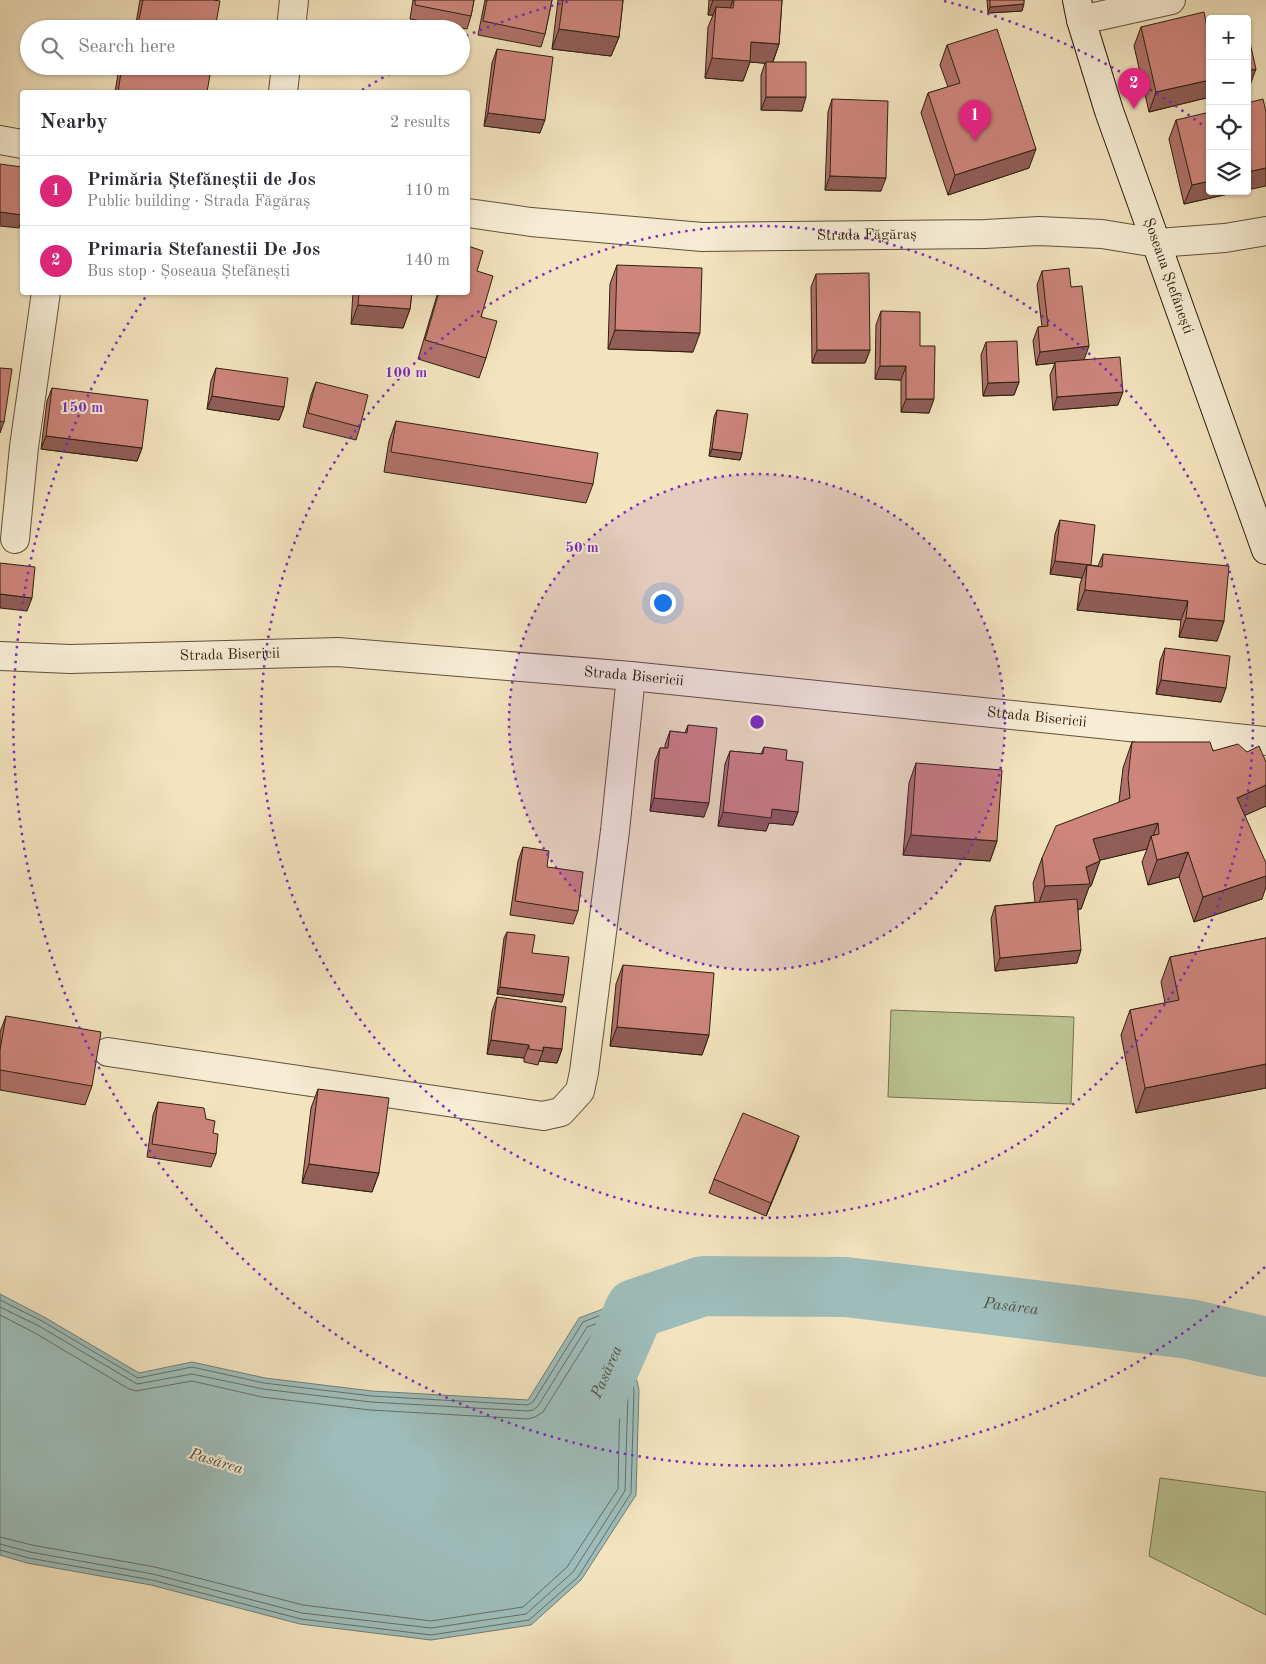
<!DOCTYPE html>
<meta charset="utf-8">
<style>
body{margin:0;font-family:"Old Standard TT",serif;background:#f2f2f3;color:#2b2b33}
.controls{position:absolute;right:15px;top:15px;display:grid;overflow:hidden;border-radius:5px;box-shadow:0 1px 4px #0004}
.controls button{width:45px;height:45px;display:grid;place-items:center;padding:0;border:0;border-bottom:1px solid #e1e1e2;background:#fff;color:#2b2b33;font:25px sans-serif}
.you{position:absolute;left:662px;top:602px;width:18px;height:18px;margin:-12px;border:4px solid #fff;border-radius:50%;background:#1a73e8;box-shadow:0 0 0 8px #1a73e833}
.badge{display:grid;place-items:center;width:32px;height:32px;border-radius:50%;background:#db2777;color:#fff;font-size:16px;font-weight:700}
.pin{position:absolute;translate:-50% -41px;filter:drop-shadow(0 1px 2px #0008)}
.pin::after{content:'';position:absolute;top:26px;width:18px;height:15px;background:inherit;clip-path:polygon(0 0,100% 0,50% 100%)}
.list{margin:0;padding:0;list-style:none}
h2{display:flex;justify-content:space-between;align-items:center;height:65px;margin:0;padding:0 20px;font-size:21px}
h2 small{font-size:16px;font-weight:400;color:#7c7c81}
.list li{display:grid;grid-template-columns:32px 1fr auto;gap:15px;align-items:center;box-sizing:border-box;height:70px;padding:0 20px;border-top:1px solid #e1e1e2}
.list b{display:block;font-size:19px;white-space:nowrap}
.list p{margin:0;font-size:16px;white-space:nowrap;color:#7c7c81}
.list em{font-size:16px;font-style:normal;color:#7c7c81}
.icon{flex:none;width:28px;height:28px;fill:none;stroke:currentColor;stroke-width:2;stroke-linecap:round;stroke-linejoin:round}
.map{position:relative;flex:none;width:1266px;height:1664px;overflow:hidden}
.search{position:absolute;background:#fff;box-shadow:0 1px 4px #0004;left:20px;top:20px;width:450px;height:55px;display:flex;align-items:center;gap:12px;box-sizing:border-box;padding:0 18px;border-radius:28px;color:#7c7c81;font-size:19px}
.panel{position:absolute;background:#fff;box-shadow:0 1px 4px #0004;left:20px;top:90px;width:450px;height:205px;border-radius:5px}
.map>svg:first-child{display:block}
</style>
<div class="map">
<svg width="1266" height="1664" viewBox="0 0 1266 1664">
<rect width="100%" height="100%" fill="#f3e4bf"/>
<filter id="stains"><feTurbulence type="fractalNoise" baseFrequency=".004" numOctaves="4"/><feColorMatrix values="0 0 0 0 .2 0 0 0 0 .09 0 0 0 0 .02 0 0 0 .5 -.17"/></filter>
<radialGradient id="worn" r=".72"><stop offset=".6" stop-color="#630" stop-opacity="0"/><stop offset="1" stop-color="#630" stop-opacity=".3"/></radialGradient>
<!-- green -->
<path fill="#bbc491" stroke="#74724f" d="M891 1010 1074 1017 1071 1104 888 1097Z
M1160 1478 1266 1492V1615L1149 1556Z"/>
<!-- water -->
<path fill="#9ebdba" stroke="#717e75" d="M0 1294 44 1317 139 1373 192 1362 265 1378 372 1391 528 1400 579 1318 619 1303 639 1390 636 1495 581 1580 531 1625 431 1640 300 1624 151 1585 27 1563 0 1555Z"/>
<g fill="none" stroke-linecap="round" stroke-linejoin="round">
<!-- shore -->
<path stroke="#666e64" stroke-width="1" d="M0 1300 42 1321 138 1378 192 1367 264 1383 372 1396 528 1405 533 1402 583 1322 614 1310 616 1312 634 1390 631 1493 578 1577 529 1620 431 1635 301 1619 152 1580 29 1558 0 1550
M0 1307 39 1326 137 1384 192 1374 263 1389 371 1402 528 1411 533 1410 538 1406 587 1327 610 1319 612 1321 628 1391 625 1491 573 1572 526 1614 431 1628 302 1613 153 1574 30 1552 0 1544
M0 1315 35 1333 129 1389 136 1391 192 1381 262 1397 370 1410 528 1419 535 1417 543 1412 592 1334 604 1329 606 1331 620 1392 618 1489 567 1567 523 1607 431 1621 303 1605 155 1567 32 1545 0 1537"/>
<!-- river -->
<path stroke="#9ebdba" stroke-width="60" id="s1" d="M592 1407 635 1309 703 1286 846 1287 1189 1329 1266 1347"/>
<!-- minor casing -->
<g stroke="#5f513a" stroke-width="30">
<g id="minor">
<path d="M1081 20 1171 0"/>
<path d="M291 29 294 0"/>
<path d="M283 92 286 66"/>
<path d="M0 140 22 144"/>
<path id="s2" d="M468 213 531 222 702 237 985 234 1039 231 1102 234 1157 243 1225 238 1266 231"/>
<path d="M15 539 24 447 46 292"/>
<path id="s3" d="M0 656 70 659 338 652 631 676 1266 741"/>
<path d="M108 1052 543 1116 561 1112 580 1091 584 1072 615 831 631 676"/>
</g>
</g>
<!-- secondary casing -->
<g stroke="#2e200d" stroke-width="30">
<g id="secondary">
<path id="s4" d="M1077 0 1081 20 1109 111 1266 550"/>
</g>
</g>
<!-- minor -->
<use href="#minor" stroke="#f7edd5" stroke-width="28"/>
<!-- secondary -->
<use href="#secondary" stroke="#f7edd5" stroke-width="28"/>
</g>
<!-- wall -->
<path fill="#b0726b" stroke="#2e200d" d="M140 0H213L215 29H135Z
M413 0H474L471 16 467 29 410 19Z
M485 0H552L545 34 541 47 478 35Z
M558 0H623L619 37 611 56 552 49Z
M709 0H782L779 44 773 62 802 111 761 110V75L765 63 750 62 743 81 705 78 708 27 713 15H708Z
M987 0H1024L1022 11 988 13Z
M1141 27H1210V97L1149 112 1134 46Z
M947 45 1029 168 948 195 921 113 928 93 948 87 940 65Z
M497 49 540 133 484 126 492 63Z
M121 66H208L205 74 207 92H115L118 74Z
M832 99 881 191 825 190 828 112Z
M1176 120 1210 191H1241L1184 204 1169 139Z
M617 265 693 352 608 349 610 284Z
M477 271 486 358 479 378 418 359 438 292H468Z
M1042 271 1071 287 1084 360 1118 405 1053 410 1050 375 1055 363 1036 365 1033 341 1038 327H1042L1037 285Z
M816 274 870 350 865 363H812L811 287Z
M353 292H412L410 309 403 328 351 324Z
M881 311 920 346 929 413 901 412V380L875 379 876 325Z
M986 342 1019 382 1014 395 983 396 981 355Z
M0 368 4 422 0 433Z
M216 368 284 407 279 420 207 409 211 381Z
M316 382 360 427 356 440 303 427 311 395Z
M52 388 142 448 137 461 41 449 47 401Z
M717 410 742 453 740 460 709 456 714 417Z
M396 421 593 484 586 503 384 472 389 441Z
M1060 520 1090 565 1098 566 1103 554 1224 621 1217 641 1179 637 1181 620 1077 610 1080 584 1082 578 1050 574 1055 534Z
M1165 648 1221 702 1156 694 1160 661Z
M688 725 704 817 650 811 655 761 660 748H665V745L670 731 685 733Z
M1132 742 1213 751 1247 752 1266 762V806L1245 815 1262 899 1194 922 1179 877 1148 885 1142 862 1147 849 1100 860 1091 886 1089 887 1081 909H1078L1077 963 995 971 991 919 995 906 1035 902 1033 883 1042 858 1119 802 1123 768Z
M764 747 786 760 798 812 793 825 769 823 766 831 718 826 725 764 730 751 761 754Z
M916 763 997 841 990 861 903 855 909 783Z
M523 847 547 867 578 911 573 924 510 915 518 861Z
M507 932 532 953 562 1002 497 994 504 938Z
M1266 938V1088L1136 1113 1121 1035 1130 1010 1165 1003 1161 982 1170 957Z
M623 965 709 1035 702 1055 610 1046 616 984Z
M497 997 562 1049 557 1063 539 1061 538 1065 524 1062V1058L487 1054 492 1011Z
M6 1016 92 1086 85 1105 0 1090V1032Z
M318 1089 379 1173 372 1192 302 1183 311 1108Z
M158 1102 206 1119 213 1133 216 1154 211 1167 147 1157 153 1115Z
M799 1136 766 1216 709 1193 714 1179Z"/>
<!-- shaded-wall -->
<path fill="#905d57" stroke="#2e200d" d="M713 0H733L727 16 716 7 713 15H708Z
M1024 4 1022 11 988 13 990 7Z
M559 29 619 37 611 56 552 49Z
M751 42 779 44 772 64 750 62 743 81 705 78 712 58Z
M1256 69 1249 88 1247 89V71Z
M1210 80V97L1149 112 1156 92Z
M766 97H806L802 111 761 110Z
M488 113 545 120 540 133 484 126Z
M1036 149 1029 168 948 195 955 175Z
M1266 168V186L1247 190V172Z
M830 176 886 178 881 191 825 190Z
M1210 181V191H1241L1184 204 1192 185Z
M0 212 22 215V219L19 228 0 226Z
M358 305 410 309 403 328 351 324Z
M615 330 700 333 693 352 608 349Z
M1089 346 1084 360 1036 365 1040 352Z
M817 350H870L865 363H812Z
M880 366H906L901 380 875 379Z
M1019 382 1014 395 983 396 988 383Z
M1123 392 1118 405 1053 410 1057 397Z
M212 396 284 407 279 420 207 409Z
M906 399H934L929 413 901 412Z
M46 436 142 448 137 461 41 449Z
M712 449 742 453 740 460 709 456Z
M1055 561 1091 565 1086 578 1087 565 1082 578 1050 574Z
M1085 590 1188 601 1181 620 1077 610Z
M0 594 32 598 27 611 0 608Z
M1186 618 1224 621 1217 641 1179 637Z
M1161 680 1226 688 1221 702 1156 694Z
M1266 785V806L1228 823 1237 798Z
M654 798 709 803 704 817 650 811Z
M772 809 798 812 793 825 769 823 766 831 718 826 723 812Z
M1158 823 1152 839 1151 836 1147 849 1084 864 1093 839Z
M911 835 997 841 990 861 903 855Z
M1188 852 1179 877 1148 885 1157 860Z
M1100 861 1091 886 1089 887 1081 909 1036 911 1045 886Z
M1266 876V887L1262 899 1194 922 1203 897Z
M1081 950 1077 963 995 971 1000 958Z
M500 987 564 995 562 1002 497 994Z
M617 1027 709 1035 702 1055 610 1046Z
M491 1040 529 1045 524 1058 487 1054Z
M543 1047 562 1049 557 1063 539 1061 543 1051Z
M1266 1064V1088L1136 1113 1145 1088Z
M799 1136 794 1150 766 1216 771 1203Z
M309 1164 379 1173 372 1192 302 1183Z"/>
<!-- building -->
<path fill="#cd857c" stroke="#2e200d" d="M143 0H213L220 1 215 29H137Z
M415 0H474L471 16 415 5Z
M487 0H552L545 34 483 21Z
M563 0H623L619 37 559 29Z
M734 0H782L779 44 751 42 750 61 712 58 716 7 733 8Z
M990 0H1024V4L990 7Z
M1204 12 1207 27H1210V80L1156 92 1141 27Z
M997 29 1036 149 955 175 928 93 960 83 947 45Z
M1247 30 1256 69 1247 71Z
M497 49 553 57 545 120 488 113Z
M766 62H806V97H766Z
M122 66H158L210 75 207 92H118Z
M832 99 888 101 886 178 830 176Z
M1263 99 1266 112V168L1247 172V103Z
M1210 112V181L1192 185 1176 120Z
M0 164 22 167V215L0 212Z
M468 246 483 251 477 271 493 276 481 317 497 321 486 358 425 340 439 292H468Z
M617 265 702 268 700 333 615 330Z
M1069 268 1071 287 1082 286 1089 346 1040 352 1038 327 1048 326 1042 271Z
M869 273 870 350H817L816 274Z
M359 292H412L410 309 358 305Z
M881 311 920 312V346H935L934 399H906V366H880Z
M1017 341 1019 382 988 383 986 342Z
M1120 357 1123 392 1057 397 1055 362Z
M0 368 12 369 4 422 0 421Z
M216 368 288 378 284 407 212 396Z
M316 382 368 395 360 427 308 413Z
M52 388 148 400 142 448 46 436Z
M717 410 748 414 742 453 712 449Z
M396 421 598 453 593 484 391 452Z
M1060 520 1095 525 1091 565 1055 561Z
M1103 554 1229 566 1224 621 1186 618 1188 601 1085 590 1087 565 1102 567Z
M0 563 35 567 32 598 0 594Z
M1165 648 1230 656 1226 688 1161 680Z
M688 725 717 728 709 803 654 798 660 748H668L670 731 687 733Z
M1132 742H1210L1213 751 1238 744 1247 752 1259 746 1266 762V785L1237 798 1266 863V876L1203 897 1188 852 1157 860 1151 836 1159 834 1158 823 1093 839 1100 861 1086 867 1090 884 1045 886 1042 858 1056 826 1130 798 1128 778Z
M764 747 787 750 786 760 803 762 798 812 772 809 771 818 723 812 730 751 763 754Z
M916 763 1002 770 997 841 911 835Z
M523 847 549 851 547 867 583 872 578 911 515 901Z
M1077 899 1081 950 1000 958 995 906Z
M507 932 535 935 532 953 569 957 564 995 500 987Z
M1266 938V1064L1145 1088 1130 1010 1179 1000 1170 957Z
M623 965 714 973 709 1035 617 1027Z
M497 997 566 1007 562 1049 543 1047V1051L529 1049V1045L491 1040Z
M6 1016 101 1032 92 1086 0 1070V1050Z
M318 1089 389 1098 379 1173 309 1164Z
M158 1102 204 1108 206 1119 215 1121 213 1133 218 1134 216 1154 152 1144Z
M743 1113 799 1136 771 1203 714 1179Z"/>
<!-- distance rings -->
<circle cx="757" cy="722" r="248" fill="#7b2cbf" fill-opacity=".12"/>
<g fill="none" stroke="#7b2cbf" stroke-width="2.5" stroke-dasharray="2.5 5">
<circle cx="757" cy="722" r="248"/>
<circle cx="757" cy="722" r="496"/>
<path d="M1265 1267A745 745 0 0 1 147 295M362 90A745 745 0 0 1 402 67M466 36A745 745 0 0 1 570 1M944 1A745 745 0 0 1 1205 127"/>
</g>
<g text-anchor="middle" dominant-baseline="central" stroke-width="4" stroke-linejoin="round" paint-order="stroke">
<!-- street labels -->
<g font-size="15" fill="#2e200d" stroke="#f7edd5">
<text stroke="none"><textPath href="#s2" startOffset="400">Strada Făgăraș</textPath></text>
<text stroke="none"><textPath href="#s4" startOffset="291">Șoseaua Ștefănești</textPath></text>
<text stroke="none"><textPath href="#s3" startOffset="230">Strada Bisericii</textPath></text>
<text stroke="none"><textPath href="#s3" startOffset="635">Strada Bisericii</textPath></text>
<text stroke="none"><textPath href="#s3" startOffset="1040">Strada Bisericii</textPath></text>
</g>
<!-- water labels -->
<g font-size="16" font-style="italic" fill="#504f41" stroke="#f7edd5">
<text stroke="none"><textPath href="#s1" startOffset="488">Pasărea</textPath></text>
<text stroke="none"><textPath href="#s1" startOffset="38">Pasărea</textPath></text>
<text transform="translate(216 1462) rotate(17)">Pasărea</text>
</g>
</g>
<circle cx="757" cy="722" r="8" fill="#7b2cbf" stroke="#f7edd5" stroke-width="2.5"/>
<g font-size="15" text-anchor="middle" font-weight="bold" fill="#7b2cbf" stroke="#f7edd5" stroke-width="4" stroke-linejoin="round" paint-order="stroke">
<text x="406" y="377">100 m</text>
<text x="82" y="412">150 m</text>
<text x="582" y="552">50 m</text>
</g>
<rect width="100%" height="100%" filter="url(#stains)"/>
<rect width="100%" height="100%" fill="url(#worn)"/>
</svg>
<div class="controls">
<button>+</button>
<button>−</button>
<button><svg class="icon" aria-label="locate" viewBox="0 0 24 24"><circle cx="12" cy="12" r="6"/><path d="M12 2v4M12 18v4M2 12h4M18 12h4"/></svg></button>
<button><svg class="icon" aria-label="layers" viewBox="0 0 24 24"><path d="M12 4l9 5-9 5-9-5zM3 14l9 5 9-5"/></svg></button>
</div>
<div class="you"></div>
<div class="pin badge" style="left:975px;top:141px">1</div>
<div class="pin badge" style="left:1134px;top:109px">2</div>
<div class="search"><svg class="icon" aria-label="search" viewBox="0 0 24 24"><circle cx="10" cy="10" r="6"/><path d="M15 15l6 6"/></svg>Search here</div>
<section class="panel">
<h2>Nearby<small>2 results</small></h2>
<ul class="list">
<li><span class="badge">1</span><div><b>Primăria Ștefăneștii de Jos</b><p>Public building · Strada Făgăraș</p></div><em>110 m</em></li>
<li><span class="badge">2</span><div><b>Primaria Stefanestii De Jos</b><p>Bus stop · Șoseaua Ștefănești</p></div><em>140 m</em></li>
</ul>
</section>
</div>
